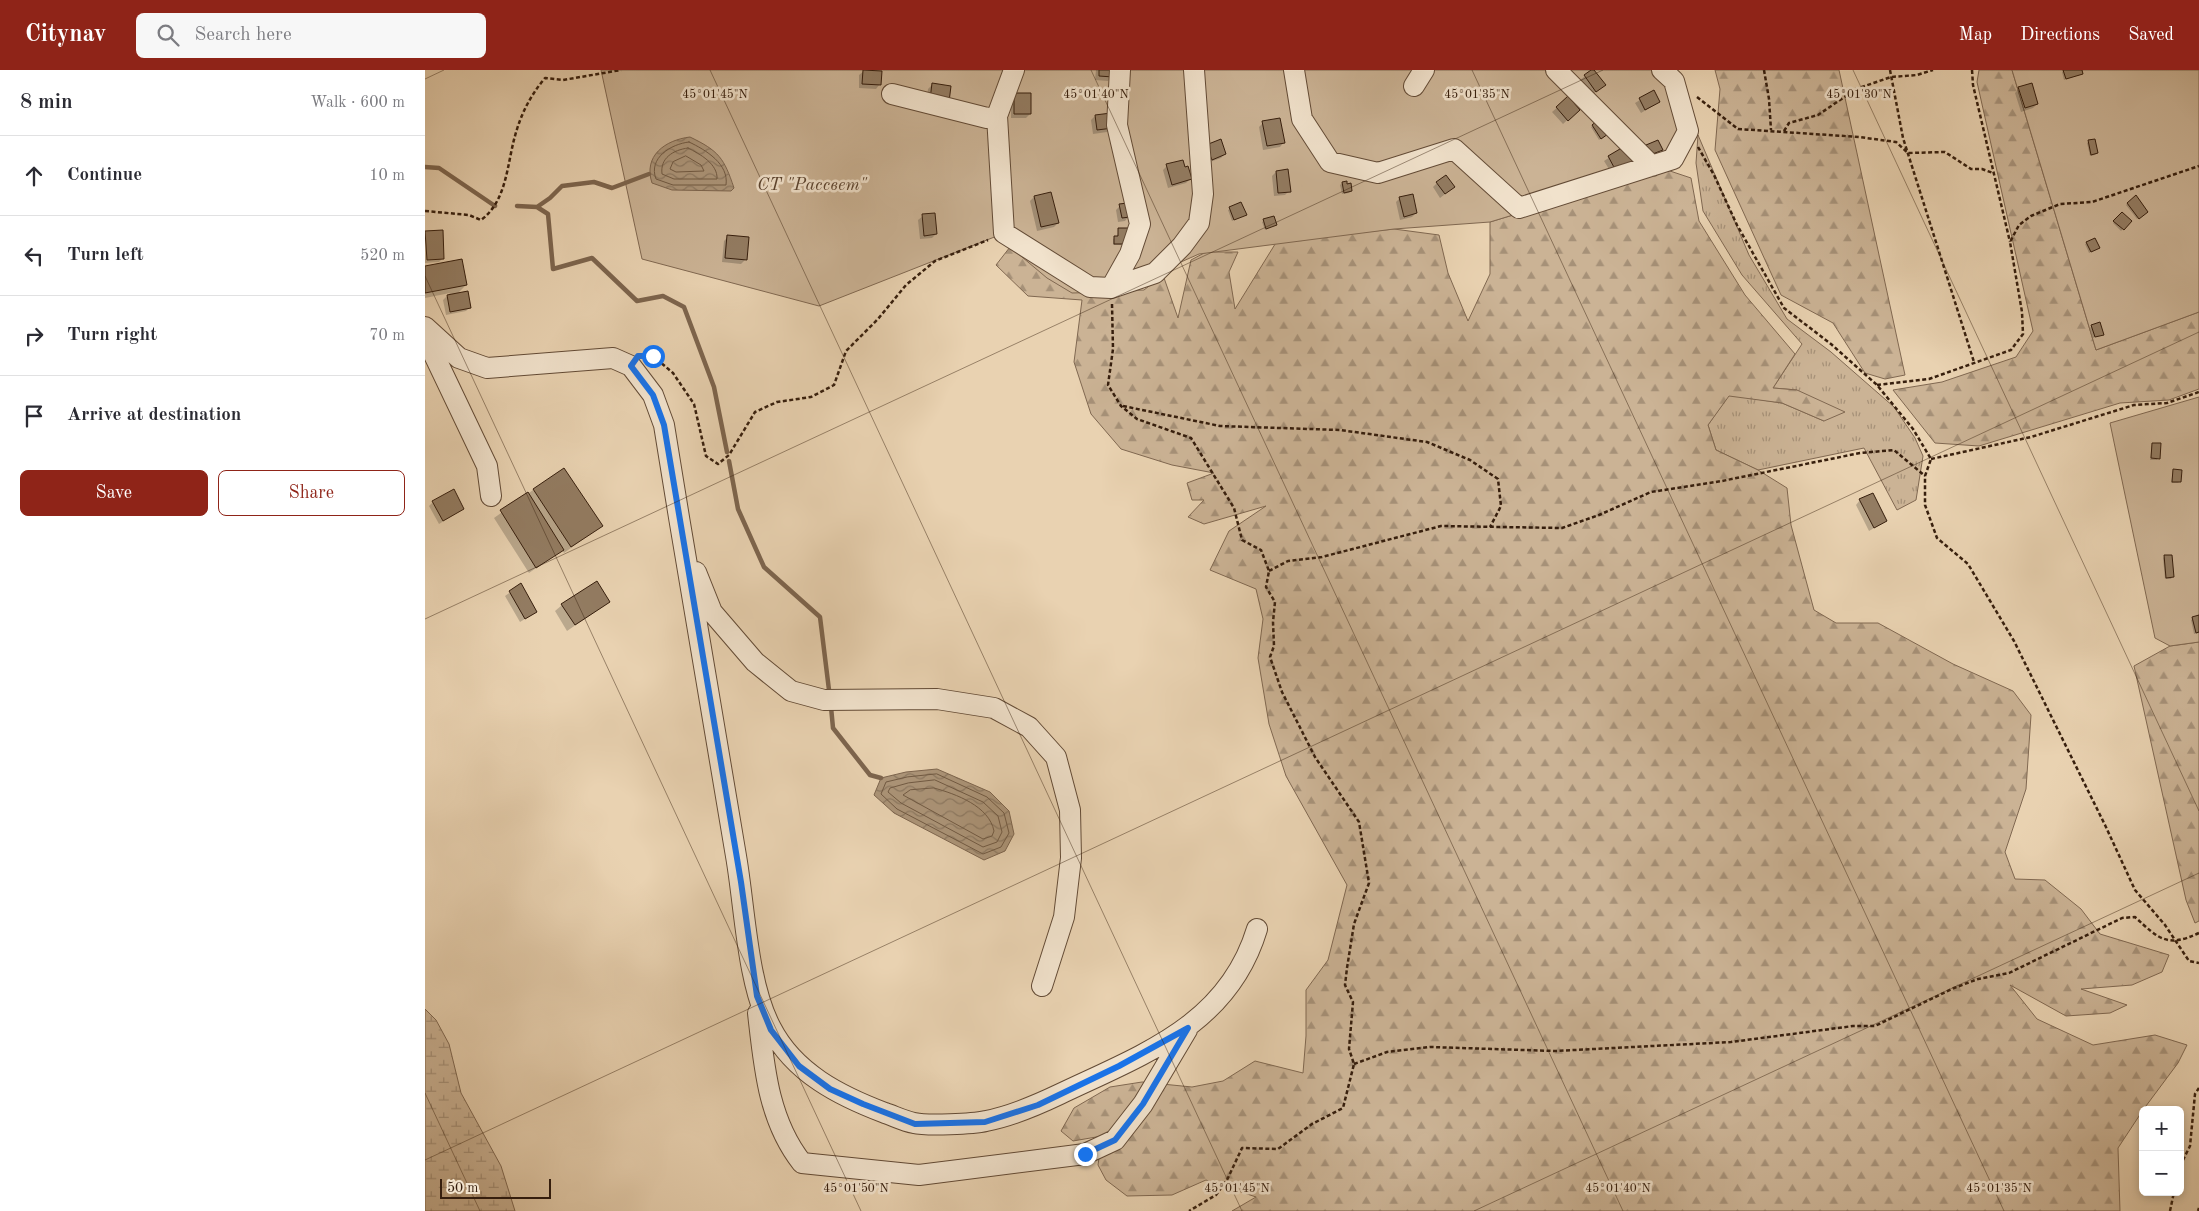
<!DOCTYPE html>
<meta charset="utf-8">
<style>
body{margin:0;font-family:"Old Standard TT",serif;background:#f7f7f7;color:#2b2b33}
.controls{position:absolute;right:15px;bottom:15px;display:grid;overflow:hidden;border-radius:8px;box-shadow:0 2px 8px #0003}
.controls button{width:45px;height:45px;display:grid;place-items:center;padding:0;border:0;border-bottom:1px solid #e1e1e2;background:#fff;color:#2b2b33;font:25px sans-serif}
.scale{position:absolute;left:15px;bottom:12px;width:111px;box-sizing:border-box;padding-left:5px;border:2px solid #361e0d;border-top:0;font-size:14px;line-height:18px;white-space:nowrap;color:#361e0d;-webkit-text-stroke:4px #f1e2cc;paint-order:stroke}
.stop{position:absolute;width:15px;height:15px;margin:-11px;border:4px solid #1a73e8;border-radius:50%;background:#fff}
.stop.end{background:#1a73e8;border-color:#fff;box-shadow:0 1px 5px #0008}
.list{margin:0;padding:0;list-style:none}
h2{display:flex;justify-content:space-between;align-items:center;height:65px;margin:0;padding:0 20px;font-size:21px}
h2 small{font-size:16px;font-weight:400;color:#7c7c81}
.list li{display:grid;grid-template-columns:32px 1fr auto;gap:15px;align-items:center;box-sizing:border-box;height:80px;padding:0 20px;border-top:1px solid #e1e1e2}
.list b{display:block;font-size:19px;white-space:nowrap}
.list em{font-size:16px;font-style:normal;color:#7c7c81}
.actions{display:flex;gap:10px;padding:15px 20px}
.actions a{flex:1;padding:11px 0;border:1px solid #8f2418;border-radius:8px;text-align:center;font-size:18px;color:#8f2418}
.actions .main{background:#8f2418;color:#fff}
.icon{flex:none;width:28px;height:28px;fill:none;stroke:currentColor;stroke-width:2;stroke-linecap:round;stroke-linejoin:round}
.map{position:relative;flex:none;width:1774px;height:1141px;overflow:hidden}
header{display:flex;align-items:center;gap:30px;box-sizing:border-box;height:70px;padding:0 25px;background:#8f2418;color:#fff}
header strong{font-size:24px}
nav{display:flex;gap:28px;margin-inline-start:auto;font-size:18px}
.search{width:350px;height:45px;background:#f7f7f7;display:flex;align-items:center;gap:12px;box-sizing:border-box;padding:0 18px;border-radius:8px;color:#7c7c81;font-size:19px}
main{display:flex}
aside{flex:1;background:#fff}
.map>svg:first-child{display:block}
</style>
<header>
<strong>Citynav</strong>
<div class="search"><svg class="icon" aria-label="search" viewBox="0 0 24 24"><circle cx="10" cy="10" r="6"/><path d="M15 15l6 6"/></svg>Search here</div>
<nav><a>Map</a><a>Directions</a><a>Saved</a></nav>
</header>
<main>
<aside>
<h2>8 min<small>Walk · 600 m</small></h2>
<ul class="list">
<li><svg class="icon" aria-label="ahead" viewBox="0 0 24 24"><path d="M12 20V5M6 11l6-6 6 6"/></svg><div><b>Continue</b></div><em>10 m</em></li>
<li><svg class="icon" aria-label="left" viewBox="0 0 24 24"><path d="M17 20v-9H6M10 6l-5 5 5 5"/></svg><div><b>Turn left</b></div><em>520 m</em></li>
<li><svg class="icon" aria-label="right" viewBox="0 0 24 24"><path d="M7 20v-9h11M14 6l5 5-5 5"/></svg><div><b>Turn right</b></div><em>70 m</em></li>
<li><svg class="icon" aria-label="arrive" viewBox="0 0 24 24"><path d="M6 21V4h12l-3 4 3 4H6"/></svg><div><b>Arrive at destination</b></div></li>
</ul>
<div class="actions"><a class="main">Save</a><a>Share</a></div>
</aside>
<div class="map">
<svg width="1774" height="1141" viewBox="0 0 1774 1141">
<defs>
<pattern id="grass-tufts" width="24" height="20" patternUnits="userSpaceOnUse" patternTransform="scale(1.25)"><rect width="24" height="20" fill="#cbb395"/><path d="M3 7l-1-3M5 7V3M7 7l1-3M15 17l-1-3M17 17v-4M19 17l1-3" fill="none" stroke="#a69178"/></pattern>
<pattern id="forest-firs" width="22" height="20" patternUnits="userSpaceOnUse" patternTransform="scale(1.25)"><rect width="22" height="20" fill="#cbb395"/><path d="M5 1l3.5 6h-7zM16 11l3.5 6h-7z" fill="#a69178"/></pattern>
<pattern id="wetland-marsh" width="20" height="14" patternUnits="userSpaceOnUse" patternTransform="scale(1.25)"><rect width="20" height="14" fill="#cbb395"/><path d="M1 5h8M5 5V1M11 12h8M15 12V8" fill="none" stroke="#a69178"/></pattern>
<pattern id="water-waves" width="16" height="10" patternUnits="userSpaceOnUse" patternTransform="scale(1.25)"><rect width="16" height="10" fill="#ac9579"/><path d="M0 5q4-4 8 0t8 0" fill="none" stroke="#8d7962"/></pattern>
</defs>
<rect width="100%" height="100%" fill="#e9d2b1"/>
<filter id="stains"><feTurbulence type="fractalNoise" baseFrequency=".004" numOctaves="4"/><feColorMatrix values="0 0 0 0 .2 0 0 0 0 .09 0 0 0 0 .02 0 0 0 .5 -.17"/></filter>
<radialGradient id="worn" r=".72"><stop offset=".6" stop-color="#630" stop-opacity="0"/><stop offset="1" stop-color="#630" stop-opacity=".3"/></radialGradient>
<!-- grass -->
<path fill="url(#grass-tufts)" stroke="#806851" d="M1273 65 1324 185 1362 249 1406 282 1469 337 1490 368 1498 386 1491 430 1472 440 1439 378 1333 400 1291 380 1283 355 1304 325 1357 333 1399 351 1372 320 1348 318 1377 274 1317 205 1278 141 1271 93Z"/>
<!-- forest -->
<path fill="url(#forest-firs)" stroke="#806851" d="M1290 0H1414L1480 305 1460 309 1440 303 1408 253 1356 225 1290 80 1295 19Z
M1554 0H1587L1671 280 1774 242V319L1744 330 1695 333 1554 376 1510 373 1468 320 1517 312 1591 287 1608 261 1552 12Z
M1239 99 1266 108 1274 151 1320 225 1370 284 1348 318 1372 320 1420 342 1399 351 1357 333 1304 326 1283 355 1291 380 1333 400 1362 418 1366 455 1389 540 1411 553H1453L1528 594 1588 621 1606 645 1601 719 1580 782 1590 809 1620 810 1656 839 1675 864 1744 885 1737 902 1707 915 1656 919 1702 935 1685 943 1641 946 1585 915 1612 949 1668 975 1730 965 1762 975 1753 993 1718 1040 1693 1078 1695 1141H807L831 1127 781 1110 747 1125 702 1126 681 1110 673 1095 677 1066 648 1071 636 1061 649 1038 685 1017 717 1012 767 1017 798 1011 830 991 878 1003 881 966V920L903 890 922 815 861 706 844 654 833 588 838 549 831 519 785 500 804 461 841 436 779 454 763 447 779 430H767L762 413 789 403 747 395 696 379 666 344 649 292 657 230 603 226 571 195 592 168 668 222 719 220 738 205 753 248 766 190 781 182H813L804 202 810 239 852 171 969 159 1014 165 1023 203 1043 251 1065 204V152Z
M1774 572V851L1770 853 1761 830 1709 596 1745 576Z"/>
<!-- wetland -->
<path fill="url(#wetland-marsh)" stroke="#806851" d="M0 939 11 950 24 974 36 1023 76 1096 90 1141H0Z"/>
<!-- green -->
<path fill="#cbb395" stroke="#806851" d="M176 0H1246L1255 71 1239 99 1065 152 969 159 774 184 688 222 647 223 622 208 572 166 394 236 217 189Z
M1587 0H1774V242L1671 280Z
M1774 327V572L1745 576 1730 568 1685 353Z"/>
<!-- water -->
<path fill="url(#water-waves)" stroke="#7d654e" d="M265 67C294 81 299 88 309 118L306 121 247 120 227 113C218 86 240 70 265 67Z
M512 699 565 722 584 741 589 764 580 781 559 790 469 743 449 725 456 708 481 702Z"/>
<!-- shadow -->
<path fill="#0003" d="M671 0H687V6L683 11 670 10Z
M1168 0 1179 15 1167 25 1155 10Z
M1639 0H1656L1657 4 1639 10 1637 2Z
M439 1 455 14 451 19 434 18V5Z
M507 15 523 32 501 34 503 19Z
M1594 19 1612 34 1608 38 1596 42 1590 23Z
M1228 22 1234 32 1216 43 1210 33Z
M590 24 605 44 601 48H586V28Z
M1143 28 1153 40 1138 54 1127 42Z
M685 44 687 58 682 62 668 64 666 50 670 46Z
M838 53 859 72 855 77 838 80 834 57Z
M1168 56 1180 66 1174 70 1166 57Z
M1663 72 1672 83 1670 85 1665 86 1662 73Z
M1199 78 1187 104 1179 91Z
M778 80 800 84 796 88 782 93Z
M742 96 759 99 765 109 761 113 743 118 738 100Z
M851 102 864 121 860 125 849 126 847 106Z
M917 113 926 121 924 123 917 124 915 115Z
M1012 113 1029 117 1015 128 1008 117Z
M609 127 633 153 629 157 612 161 605 131Z
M1710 127 1722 142 1712 149 1701 135Z
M975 128 991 143 987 147 975 150 971 132Z
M816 134 818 146 807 151 803 140Z
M695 136 704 146 700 151 693 152 691 140Z
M1697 143 1705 151 1696 161 1688 153Z
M498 146 511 164 507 168 495 169 493 150Z
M839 151 850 155 840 160 837 152Z
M694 159 701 175H688V169L692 167Z
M1 163 18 188 14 192 0 193Z
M303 167 320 190 316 194 297 192 299 171Z
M1662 173 1673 178 1664 183 1660 174Z
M0 197 41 215 32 224 45 237 41 241 21 245 18 230 25 223 0 228Z
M1667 256 1678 264 1668 268 1665 258Z
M1727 374 1733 388 1732 390H1725Z
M1748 401 1755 411 1753 413H1746Z
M108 420 176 456 139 483 137 480 104 503 69 448Z
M1435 430 1461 451 1444 461 1431 435Z
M8 432 38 439 14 454 4 436Z
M1740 486 1747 507 1746 509H1740L1738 488Z
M96 515 111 542 95 552 80 526Z
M184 532 142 561 130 541 137 535Z
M1774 546V563L1769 564 1766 550Z"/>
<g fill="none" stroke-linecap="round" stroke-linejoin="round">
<!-- shore -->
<path stroke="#715a43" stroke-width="1" d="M264 72C281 80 304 94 301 115H248L231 109C223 88 246 74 264 72Z
M263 78C275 84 293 94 292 109H249L237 104C235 88 248 80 263 78Z
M261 86 276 95 279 101 251 102 245 99 248 92Z
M512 704 562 727 579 743 584 763 576 777 558 784 472 739 456 724 461 712 482 707Z
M510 710 558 732 573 746 577 762 572 772 558 777 476 733 463 722 465 718 483 713Z
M509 718C531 724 564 736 569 761L567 766 558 769 478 725 485 720Z"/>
<!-- stream -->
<path stroke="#7d654e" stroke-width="4.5" d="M0 97 14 98 70 136
M92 136 112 137 123 144 128 199 167 188 212 231 238 226 259 237 289 317 302 382
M112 137 125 128 137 116 169 112 187 118 224 104
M304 391 313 439 339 497 395 547 404 620
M406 637 408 658 445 705 456 708"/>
</g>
<!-- building -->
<path fill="#937c62" stroke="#361e0d" d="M438 0 457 1 456 15 437 14Z
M674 0H689L688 7 674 6Z
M1166 0H1169L1181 15 1171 22 1159 5Z
M1638 0H1657L1658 4 1641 9Z
M507 13 526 16 524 32 505 30Z
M1607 13 1613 34 1600 38 1593 17Z
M1229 20 1235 32 1220 40 1214 28Z
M589 23H606V44H589Z
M1143 26 1155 40 1143 51 1131 37Z
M686 43 688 58 672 60 670 45Z
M855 48 860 73 842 76 837 51Z
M1173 50 1183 64 1176 69 1167 55Z
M796 69 801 84 787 90 781 75Z
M1670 69 1673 83 1666 85 1663 70Z
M1233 70 1238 80 1225 85 1221 75Z
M1200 76 1208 92 1191 101 1183 86Z
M758 90 760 97 763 96 767 109 747 115 741 94Z
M863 99 866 122 853 123 851 101Z
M1021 105 1030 117 1020 124 1011 112Z
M922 111V114L926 113 927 121 919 123 917 112Z
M626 122 634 153 616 157 609 126Z
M988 124 992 143 979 147 974 127Z
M1711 125 1723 142 1714 149 1702 133Z
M816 132 822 145 809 150 804 137Z
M703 133 705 147 697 148 694 134Z
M1697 142 1707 151 1699 160 1688 151Z
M510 143 512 164 499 166 497 144Z
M849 146 852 155 841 159 838 149Z
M693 158H704V174H689V166H693Z
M18 160 19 189 2 190 0 161Z
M302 165 324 167 322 190 300 188Z
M1670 168 1675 178 1666 182 1661 172Z
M37 189 42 215 0 223V196Z
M43 221 46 238 25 242 22 225Z
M1675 252 1679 265 1670 267 1666 255Z
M1727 373H1736L1735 389 1726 388Z
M139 398 178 456 146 477 108 419Z
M1748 399 1757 400 1756 412H1747Z
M29 419 39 439 18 451 7 431Z
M103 422 139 480 111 498 75 440Z
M1448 423 1462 451 1449 458 1434 429Z
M1739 485H1747L1749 507 1741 508Z
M172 511 185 532 150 555 136 534Z
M96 513 112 542 100 549 84 521Z
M1774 545V562L1771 563 1767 547Z"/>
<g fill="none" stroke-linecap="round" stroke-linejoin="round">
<!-- minor casing -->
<g stroke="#634b36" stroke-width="22">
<path id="minor" d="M589 0 572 46 579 163 665 217 686 218 705 184 715 154 692 55 695 0
M869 0 877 49 905 92 953 103 1029 79 1094 138 1248 89 1263 61 1249 11 1237 0
M1131 0 1227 96
M989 16 999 0
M467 24 562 48 572 46
M686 218 730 203 757 176 774 153 778 124 769 0
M0 257 34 288 62 298 188 288 206 296 228 325 239 355C262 499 287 643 311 786 320 838 322 913 346 958 369 1003 415 1026 460 1043 469 1046 479 1051 489 1053 502 1056 548 1054 561 1051 587 1046 612 1035 635 1024 719 984 803 955 832 859
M0 266 62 396 66 426
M271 502 287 542 330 592 366 621 399 630 512 629 569 638 604 657 631 687 645 740 646 788 639 847 617 916
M333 943C339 996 343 1050 377 1093L494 1105 660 1084 690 1070 718 1034 762 960"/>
</g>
<!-- path -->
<path stroke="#361e0d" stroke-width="2.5" stroke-dasharray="4 2.5" stroke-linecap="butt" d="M1339 0 1344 29 1346 60
M1465 0 1478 68 1549 292
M1547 0 1548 15 1585 172
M1272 27 1313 59 1434 67 1471 72 1483 83 1520 82 1546 99H1557L1568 103
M1359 61 1364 53 1393 45 1431 19 1466 7 1492 5 1508 0
M1273 77 1289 105 1312 155 1359 238 1406 274 1452 315 1488 359 1506 389 1500 406V435L1512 468 1543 494 1589 571 1680 755 1710 820 1740 855 1764 891 1774 893
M0 141 44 145 56 150C82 131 82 94 90 66 96 44 105 26 120 8L138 10 196 0
M687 234 688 279 683 315 696 336 712 349 766 368 809 438 817 470 836 480 844 501 841 517 850 532 848 552 849 576 845 587 857 622 890 687 934 752 944 813 929 854 922 898 920 915 928 932 924 979 929 994 918 1038 887 1054 853 1079 817 1078 802 1110 791 1125 764 1141
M220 286H228L248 303 269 334 281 386 293 394 304 385 330 342 352 332 386 327 409 315 421 281 453 249 481 215 510 191 563 170
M1452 315 1504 309 1586 280 1598 264 1597 242 1585 172 1594 155 1606 146 1635 134 1667 132 1774 96
M698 336 795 356 915 360 1002 372 1045 390 1073 409 1076 436 1065 457
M1506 389 1606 367 1709 335 1742 333 1774 322
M844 501 863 491 897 487 1016 456 1137 458 1174 445 1226 422 1297 411 1435 383 1469 380 1500 406
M929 994 962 982 1005 977 1130 981 1306 972 1428 956H1450L1529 918 1553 909 1584 903 1697 848 1710 847C1734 869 1742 878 1774 863
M1755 1096 1765 1076 1770 1024 1774 1018
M1745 1141 1749 1122
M1773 1141 1774 1138"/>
<!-- minor -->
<use href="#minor" stroke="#f1e2cc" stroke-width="20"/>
</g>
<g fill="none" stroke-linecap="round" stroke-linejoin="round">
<!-- route -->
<path stroke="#1a73e8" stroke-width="6" d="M228 286H213L206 296 228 325 239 355 316 812 332 926 346 960 374 996 405 1019 438 1034 490 1054 560 1052 613 1035 694 996 763 958 718 1034 690 1070 660 1084"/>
</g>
<!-- ticks -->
<path fill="none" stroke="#361e0d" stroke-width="1" stroke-opacity="0.45" d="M285 0 817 1141M666 0 1198 1141M1047 0 1579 1141M1428 0 1774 741M0 9 19 0M0 206 436 1141M0 549 1178 0M0 1023 55 1141M0 1090 1774 262M1049 1141 1774 803"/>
<g text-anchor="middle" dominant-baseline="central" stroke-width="5" stroke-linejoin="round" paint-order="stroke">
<!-- park labels -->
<g font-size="18" font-style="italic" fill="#5b432f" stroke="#f1e2cc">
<text x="387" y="115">СТ "Рассвет"</text>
</g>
</g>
<g font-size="12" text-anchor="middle" fill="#361e0d" stroke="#f1e2cc" stroke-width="5" stroke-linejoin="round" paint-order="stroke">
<text x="290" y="28">45°01'45"N</text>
<text x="671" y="28">45°01'40"N</text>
<text x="1052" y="28">45°01'35"N</text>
<text x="1434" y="28">45°01'30"N</text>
<text x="431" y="1122">45°01'50"N</text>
<text x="812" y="1122">45°01'45"N</text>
<text x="1193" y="1122">45°01'40"N</text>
<text x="1574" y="1122">45°01'35"N</text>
</g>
<rect width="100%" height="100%" filter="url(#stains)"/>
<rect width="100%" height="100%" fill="url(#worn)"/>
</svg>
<div class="controls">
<button>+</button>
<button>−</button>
</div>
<div class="scale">50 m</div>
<div class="stop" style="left:228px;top:286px"></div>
<div class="stop end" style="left:660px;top:1084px"></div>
</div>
</main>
